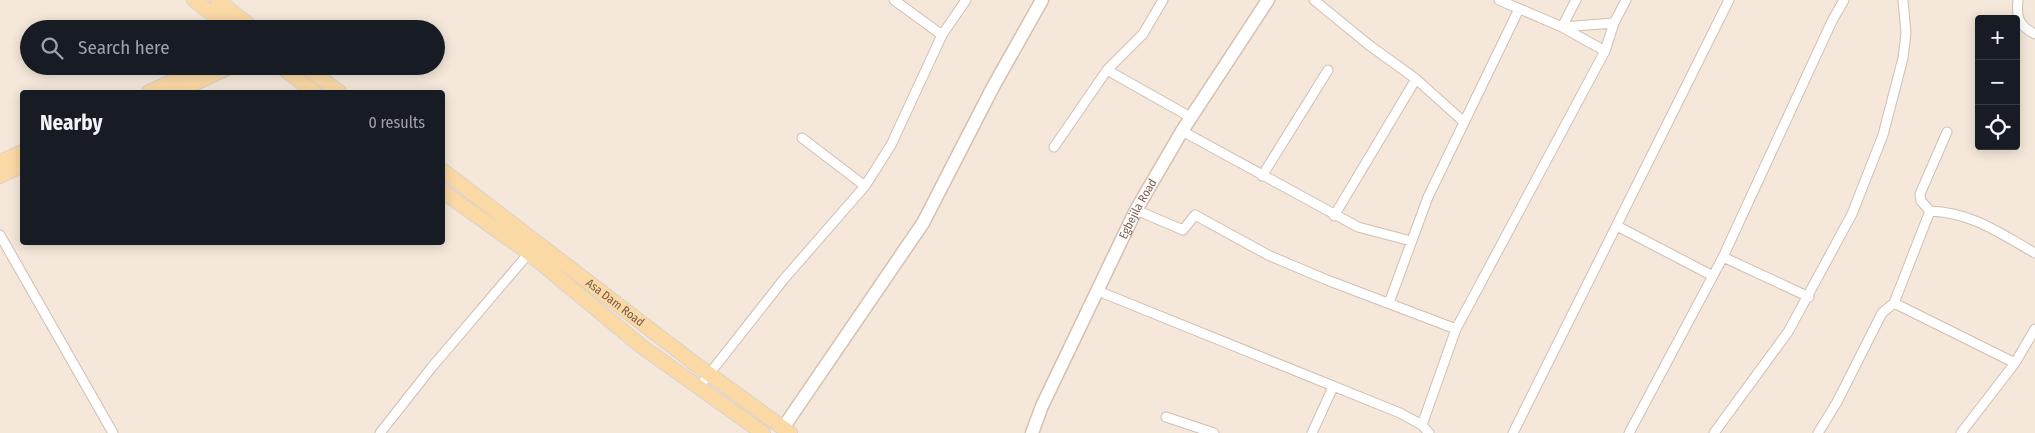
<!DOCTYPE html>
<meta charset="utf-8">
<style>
body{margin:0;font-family:"Fira Sans Condensed",sans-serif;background:#20242c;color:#f1f3f6}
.controls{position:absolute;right:15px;top:15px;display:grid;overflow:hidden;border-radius:5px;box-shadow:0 2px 12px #0003}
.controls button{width:45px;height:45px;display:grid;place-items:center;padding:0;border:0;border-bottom:1px solid #363941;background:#171b24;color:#f1f3f6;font:25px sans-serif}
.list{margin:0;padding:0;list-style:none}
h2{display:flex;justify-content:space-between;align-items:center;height:65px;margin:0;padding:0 20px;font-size:21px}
h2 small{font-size:16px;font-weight:400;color:#9ea1a6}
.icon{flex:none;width:28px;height:28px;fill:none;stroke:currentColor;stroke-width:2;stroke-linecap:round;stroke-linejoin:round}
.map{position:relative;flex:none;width:2035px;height:433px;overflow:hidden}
.search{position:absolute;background:#171b24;box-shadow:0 2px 12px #0003;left:20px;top:20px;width:425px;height:55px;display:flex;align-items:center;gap:12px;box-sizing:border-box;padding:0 18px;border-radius:28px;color:#9ea1a6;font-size:19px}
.panel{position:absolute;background:#171b24;box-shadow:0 2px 12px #0003;left:20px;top:90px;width:425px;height:155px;border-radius:5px}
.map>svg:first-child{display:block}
</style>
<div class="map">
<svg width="2035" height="433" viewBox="0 0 2035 433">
<rect width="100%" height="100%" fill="#fdf6ec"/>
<!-- residential -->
<path fill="#f5e8da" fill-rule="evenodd" d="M0 0H2035V433H0ZM1979 19H2016V146H1979ZM29 29H436V66H29ZM22 92H442V242H22Z"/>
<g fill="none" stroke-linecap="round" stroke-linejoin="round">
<!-- street casing -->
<g stroke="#d1beb0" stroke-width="11">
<path id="street" d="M894 0 942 35
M1314 0 1369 45 1416 79 1334 216
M1499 0 1562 27 1605 51
M2018 0C2016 18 2019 26 2035 34
M1562 27 1614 23
M1562 27 1576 0
M1107 70 1192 118
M1416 79 1464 122
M1182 131 1358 227 1411 241
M802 138 865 186
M1054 147 1107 70 1143 34 1163 0
M1262 176 1328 70
M1136 210 1183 230 1195 215 1268 255 1327 280 1456 329
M1930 211 1921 201 1920 194 1947 132
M1617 226 1713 276
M0 235 113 433
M1723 257 1809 297
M1098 291 1400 413 1422 425 1429 433
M1389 303 1428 197 1519 9
M1894 303 2015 363
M699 387 784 279 865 186 891 145 942 35 966 0
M1166 417 1214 433
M1422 425 1456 329 1605 51 1614 23 1626 0
M380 433 432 367 529 253
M1312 433 1333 387
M1513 433 1729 0
M1629 433 1723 257 1832 21 1844 0
M1714 433 1788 332 1852 214 1883 135 1903 58 1906 33 1903 0
M1818 433 1837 402 1882 313 1894 303 1930 211C1973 213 1999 233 2035 253
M1961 433 2015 363 2035 329"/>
</g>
<!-- secondary casing -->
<g stroke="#d6c0b0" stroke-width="15">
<g id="secondary">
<path d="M783 428 923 223 993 87 1042 0"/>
<path id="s1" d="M1032 433 1042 406 1136 210 1182 131 1268 0"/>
</g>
</g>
<!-- primary casing -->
<g stroke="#dad1cd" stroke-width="16">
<g id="primary">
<path d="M194 0 232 29"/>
<path d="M217 0 254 29"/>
<path d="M280 66 314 92"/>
<path d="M304 66 339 92"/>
<path d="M149 92 206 66"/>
<path d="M176 92 232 66"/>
<path d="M0 162 22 152"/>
<path id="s2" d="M442 170 694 363 790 433"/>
<path d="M0 176 22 165"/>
<path d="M442 191 529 253 641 346 763 433"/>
</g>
</g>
<!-- street -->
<use href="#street" stroke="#fff" stroke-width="9"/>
<!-- secondary -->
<use href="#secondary" stroke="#fff" stroke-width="12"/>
<!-- primary -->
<use href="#primary" stroke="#fbd9a5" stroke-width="14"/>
</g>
<g text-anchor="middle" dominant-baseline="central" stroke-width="4" stroke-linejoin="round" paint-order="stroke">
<!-- street labels -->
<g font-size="12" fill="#7a5c4d" stroke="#fffaf3">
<text stroke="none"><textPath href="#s1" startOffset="248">Egbejila Road</textPath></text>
<text stroke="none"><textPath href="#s2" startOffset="218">Asa Dam Road</textPath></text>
</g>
</g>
</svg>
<div class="controls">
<button>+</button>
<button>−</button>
<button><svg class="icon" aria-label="locate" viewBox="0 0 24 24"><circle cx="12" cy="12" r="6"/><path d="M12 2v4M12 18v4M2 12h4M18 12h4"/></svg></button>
</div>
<div class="search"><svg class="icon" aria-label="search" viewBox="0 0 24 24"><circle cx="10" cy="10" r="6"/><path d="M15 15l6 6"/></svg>Search here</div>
<section class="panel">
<h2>Nearby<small>0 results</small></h2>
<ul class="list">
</ul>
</section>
</div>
